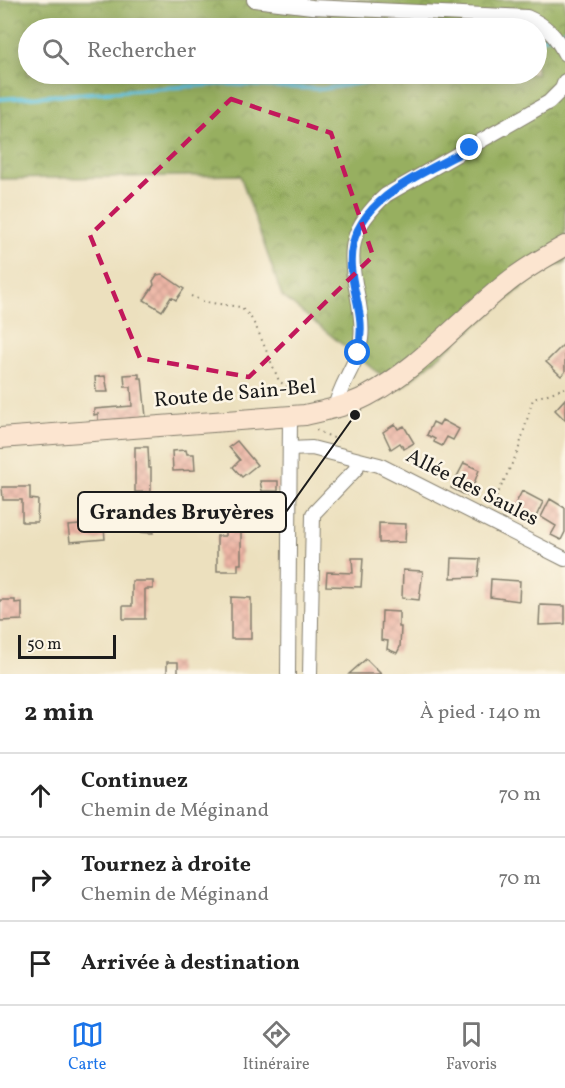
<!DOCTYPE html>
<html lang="fr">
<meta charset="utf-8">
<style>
body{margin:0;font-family:Vollkorn,serif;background:#f2f2f2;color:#222}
.scale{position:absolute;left:18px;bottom:15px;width:98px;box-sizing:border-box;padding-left:6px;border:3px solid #1c1c1c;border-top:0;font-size:16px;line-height:21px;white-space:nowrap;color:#1c1c1c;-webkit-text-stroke:4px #fcf5e5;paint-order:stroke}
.stop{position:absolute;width:18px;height:18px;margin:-14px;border:4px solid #1a73e8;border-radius:50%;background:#fff}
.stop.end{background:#1a73e8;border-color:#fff;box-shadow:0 2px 6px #0008}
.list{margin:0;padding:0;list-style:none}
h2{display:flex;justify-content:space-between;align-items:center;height:78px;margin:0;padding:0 24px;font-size:26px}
h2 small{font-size:20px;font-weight:400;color:#767676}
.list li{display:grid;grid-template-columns:39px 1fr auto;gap:18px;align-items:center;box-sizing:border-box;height:84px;padding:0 24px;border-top:2px solid #e0e0e0}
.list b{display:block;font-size:22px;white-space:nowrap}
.list p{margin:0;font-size:20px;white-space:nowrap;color:#767676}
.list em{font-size:20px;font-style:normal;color:#767676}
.icon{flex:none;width:33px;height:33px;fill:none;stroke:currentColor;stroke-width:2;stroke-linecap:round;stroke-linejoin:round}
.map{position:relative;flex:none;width:565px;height:674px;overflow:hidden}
.search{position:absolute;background:#fff;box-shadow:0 3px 15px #0003;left:18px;right:18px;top:18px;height:66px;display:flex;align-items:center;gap:15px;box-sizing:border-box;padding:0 21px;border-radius:33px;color:#767676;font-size:22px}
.sheet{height:330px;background:#fff}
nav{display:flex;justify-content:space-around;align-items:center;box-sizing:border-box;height:84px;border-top:2px solid #e0e0e0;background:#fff;font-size:16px;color:#767676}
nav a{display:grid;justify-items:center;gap:3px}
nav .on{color:#1a73e8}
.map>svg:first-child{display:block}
</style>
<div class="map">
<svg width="565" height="674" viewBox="0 0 565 674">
<defs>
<pattern id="forest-crowns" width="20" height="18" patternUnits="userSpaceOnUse" patternTransform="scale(1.5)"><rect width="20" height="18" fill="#97af60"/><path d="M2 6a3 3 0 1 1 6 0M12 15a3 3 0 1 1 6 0" fill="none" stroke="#7a8e4e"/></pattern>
<pattern id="building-cross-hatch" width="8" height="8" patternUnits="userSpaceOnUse" patternTransform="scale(1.5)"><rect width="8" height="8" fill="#edb5a5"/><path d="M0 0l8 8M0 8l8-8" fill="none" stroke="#cb9b8d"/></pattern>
</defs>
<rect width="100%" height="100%" fill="#fcf5e5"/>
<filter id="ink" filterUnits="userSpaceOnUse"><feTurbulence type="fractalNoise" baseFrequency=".0167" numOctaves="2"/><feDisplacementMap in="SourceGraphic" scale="12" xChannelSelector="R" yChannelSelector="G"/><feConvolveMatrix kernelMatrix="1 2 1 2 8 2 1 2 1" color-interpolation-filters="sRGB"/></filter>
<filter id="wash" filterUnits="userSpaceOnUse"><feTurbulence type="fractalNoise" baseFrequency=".008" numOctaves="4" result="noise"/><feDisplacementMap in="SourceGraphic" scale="24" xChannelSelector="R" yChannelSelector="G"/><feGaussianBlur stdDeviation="1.35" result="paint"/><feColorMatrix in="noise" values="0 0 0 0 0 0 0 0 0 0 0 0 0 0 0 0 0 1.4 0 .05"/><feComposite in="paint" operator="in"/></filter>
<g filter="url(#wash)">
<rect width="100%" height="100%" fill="#ece0be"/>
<!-- forest -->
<path fill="url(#forest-crowns)" stroke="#5a663e" stroke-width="1.5" fill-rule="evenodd" d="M0 0H565V263L544 269 401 388 374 370 282 296 240 175 0 179ZM28 28H536V74H28Z"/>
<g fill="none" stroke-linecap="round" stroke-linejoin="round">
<!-- stream -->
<path stroke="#64c6e2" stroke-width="4" d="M536 41 565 30
M0 99 224 84 322 89 416 74"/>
</g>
<g id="blocks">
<!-- building -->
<path fill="url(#building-cross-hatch)" d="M162 274 184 289 176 300 171 297 162 311 144 300 154 285 153 281 157 275Z
M565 343V372L561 376 546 362Z
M139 374V378H142L146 417 98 421V414L94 415V409L132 406 131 387H125L124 375Z
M105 376 108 392H96L95 377Z
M565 399V420L555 410Z
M442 420 459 429 453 440 447 437 442 446 434 442 435 439 427 435 433 422 439 425Z
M395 424 398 429 404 426 414 443 404 449 400 443 391 449 383 432Z
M237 441 257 465 242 477 233 467 240 460 229 447Z
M135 447H148L149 468H151V492H135Z
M186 450 187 454H194L195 470 173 471 172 451Z
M464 463 479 470 469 497 451 488Z
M260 481H278V491H262Z
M2 487H30V499L38 500 37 522H22V500H3Z
M522 491 543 502 532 525 517 518 521 511 514 507Z
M550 499 565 508V532L561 540 551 535 556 526 541 517Z
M103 517 105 539 70 542 68 526 91 524 90 518Z
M150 523H153V533L133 532V526H150Z
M379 523 406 524 405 542 379 543Z
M225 531H241V564H238V571H217V536H225Z
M352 558H363L361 587 326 586 327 572 353 573Z
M452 558 480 559 478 577 451 578Z
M403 570 423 571 419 600 402 598Z
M491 579 520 581 519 601 490 597Z
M132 581H153V589H145V619H123V606H132Z
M231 597 251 598V639H231Z
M0 600H15V603L22 602V620L0 621Z
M540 605 565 606V624L539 625Z
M382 611 399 612V627H401L400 647 397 653 387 649 388 641 381 640Z
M366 659 381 674H349Z
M167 662H178V674H167Z"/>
</g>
</g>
<g filter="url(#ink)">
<use href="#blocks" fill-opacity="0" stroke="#847e6d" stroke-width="1.5"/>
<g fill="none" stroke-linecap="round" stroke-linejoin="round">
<!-- street casing -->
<g stroke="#847e6d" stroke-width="16">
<path id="street" d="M254 0 312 7 527 17C546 25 556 36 565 54
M335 408C340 383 358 364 361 339 363 324 360 308 357 293 347 248 351 227 386 195L549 102 562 89 565 81
M290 449 312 448 379 465 565 559
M288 674 290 416
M310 674 313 514 356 469 359 460"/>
</g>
<!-- secondary casing -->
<g stroke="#847e6d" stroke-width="22">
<path id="secondary" d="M0 438 305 415C326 410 348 406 367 396 418 369 458 322 503 286 522 270 543 258 565 246"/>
</g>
<!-- path -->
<path stroke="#847e6d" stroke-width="2" stroke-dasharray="1.5 4.5" stroke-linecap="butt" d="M191 296 205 302 240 307 250 316 258 331 279 381 293 391 314 396
M316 430 338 440
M491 508 518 451 533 399 565 388"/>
<!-- street -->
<use href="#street" stroke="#fff" stroke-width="14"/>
<!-- secondary -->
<use href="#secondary" stroke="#fce5d0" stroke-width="20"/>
</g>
</g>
<g fill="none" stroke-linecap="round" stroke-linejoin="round" filter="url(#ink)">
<!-- route -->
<path stroke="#1a73e8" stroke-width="8" d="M358 353C366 316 354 300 351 267 346 201 422 175 470 148"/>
</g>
<!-- marked area -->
<path fill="none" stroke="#c2185b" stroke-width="4.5" stroke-dasharray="12 8" stroke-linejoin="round" d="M231 99 331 133 373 256 249 377 140 358 90 235Z"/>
<g text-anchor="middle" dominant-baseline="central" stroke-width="5" stroke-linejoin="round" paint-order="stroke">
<!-- street labels -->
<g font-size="21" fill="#1c1c1c" stroke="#fcf5e5">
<text transform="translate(235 394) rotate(-5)">Route de Sain-Bel</text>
<text transform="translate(472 488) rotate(27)">Allée des Saules</text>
</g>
</g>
<!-- callouts -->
<path fill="none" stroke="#1c1c1c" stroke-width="2" d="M355 415L286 512"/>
<circle fill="#1c1c1c" stroke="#fcf5e5" stroke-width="2" cx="355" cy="415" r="6"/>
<rect fill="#fcf5e5" stroke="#1c1c1c" stroke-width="2" x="78" y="492" width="208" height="40" rx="6"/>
<g font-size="22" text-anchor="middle" font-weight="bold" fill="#1c1c1c">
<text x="182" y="519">Grandes Bruyères</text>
</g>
</svg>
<div class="scale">50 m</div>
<div class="stop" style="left:358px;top:353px"></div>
<div class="stop end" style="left:470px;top:148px"></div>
<div class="search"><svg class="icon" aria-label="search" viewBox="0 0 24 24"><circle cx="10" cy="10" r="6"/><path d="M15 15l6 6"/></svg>Rechercher</div>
</div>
<section class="sheet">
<h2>2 min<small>À pied · 140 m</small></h2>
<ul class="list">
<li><svg class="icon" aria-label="ahead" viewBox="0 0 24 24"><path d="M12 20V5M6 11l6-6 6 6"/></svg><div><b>Continuez</b><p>Chemin de Méginand</p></div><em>70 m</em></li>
<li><svg class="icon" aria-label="right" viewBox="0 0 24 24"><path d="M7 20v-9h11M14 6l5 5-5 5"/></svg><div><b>Tournez à droite</b><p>Chemin de Méginand</p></div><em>70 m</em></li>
<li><svg class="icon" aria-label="arrive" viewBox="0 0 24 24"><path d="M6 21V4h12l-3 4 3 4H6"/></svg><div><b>Arrivée à destination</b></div></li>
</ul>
</section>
<nav>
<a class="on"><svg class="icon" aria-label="map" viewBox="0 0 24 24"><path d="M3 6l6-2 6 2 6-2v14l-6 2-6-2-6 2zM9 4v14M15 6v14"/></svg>Carte</a>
<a><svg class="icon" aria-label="directions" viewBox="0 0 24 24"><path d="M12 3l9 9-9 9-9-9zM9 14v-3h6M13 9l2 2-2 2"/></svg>Itinéraire</a>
<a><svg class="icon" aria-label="saved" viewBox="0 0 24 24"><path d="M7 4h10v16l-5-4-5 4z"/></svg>Favoris</a>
</nav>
